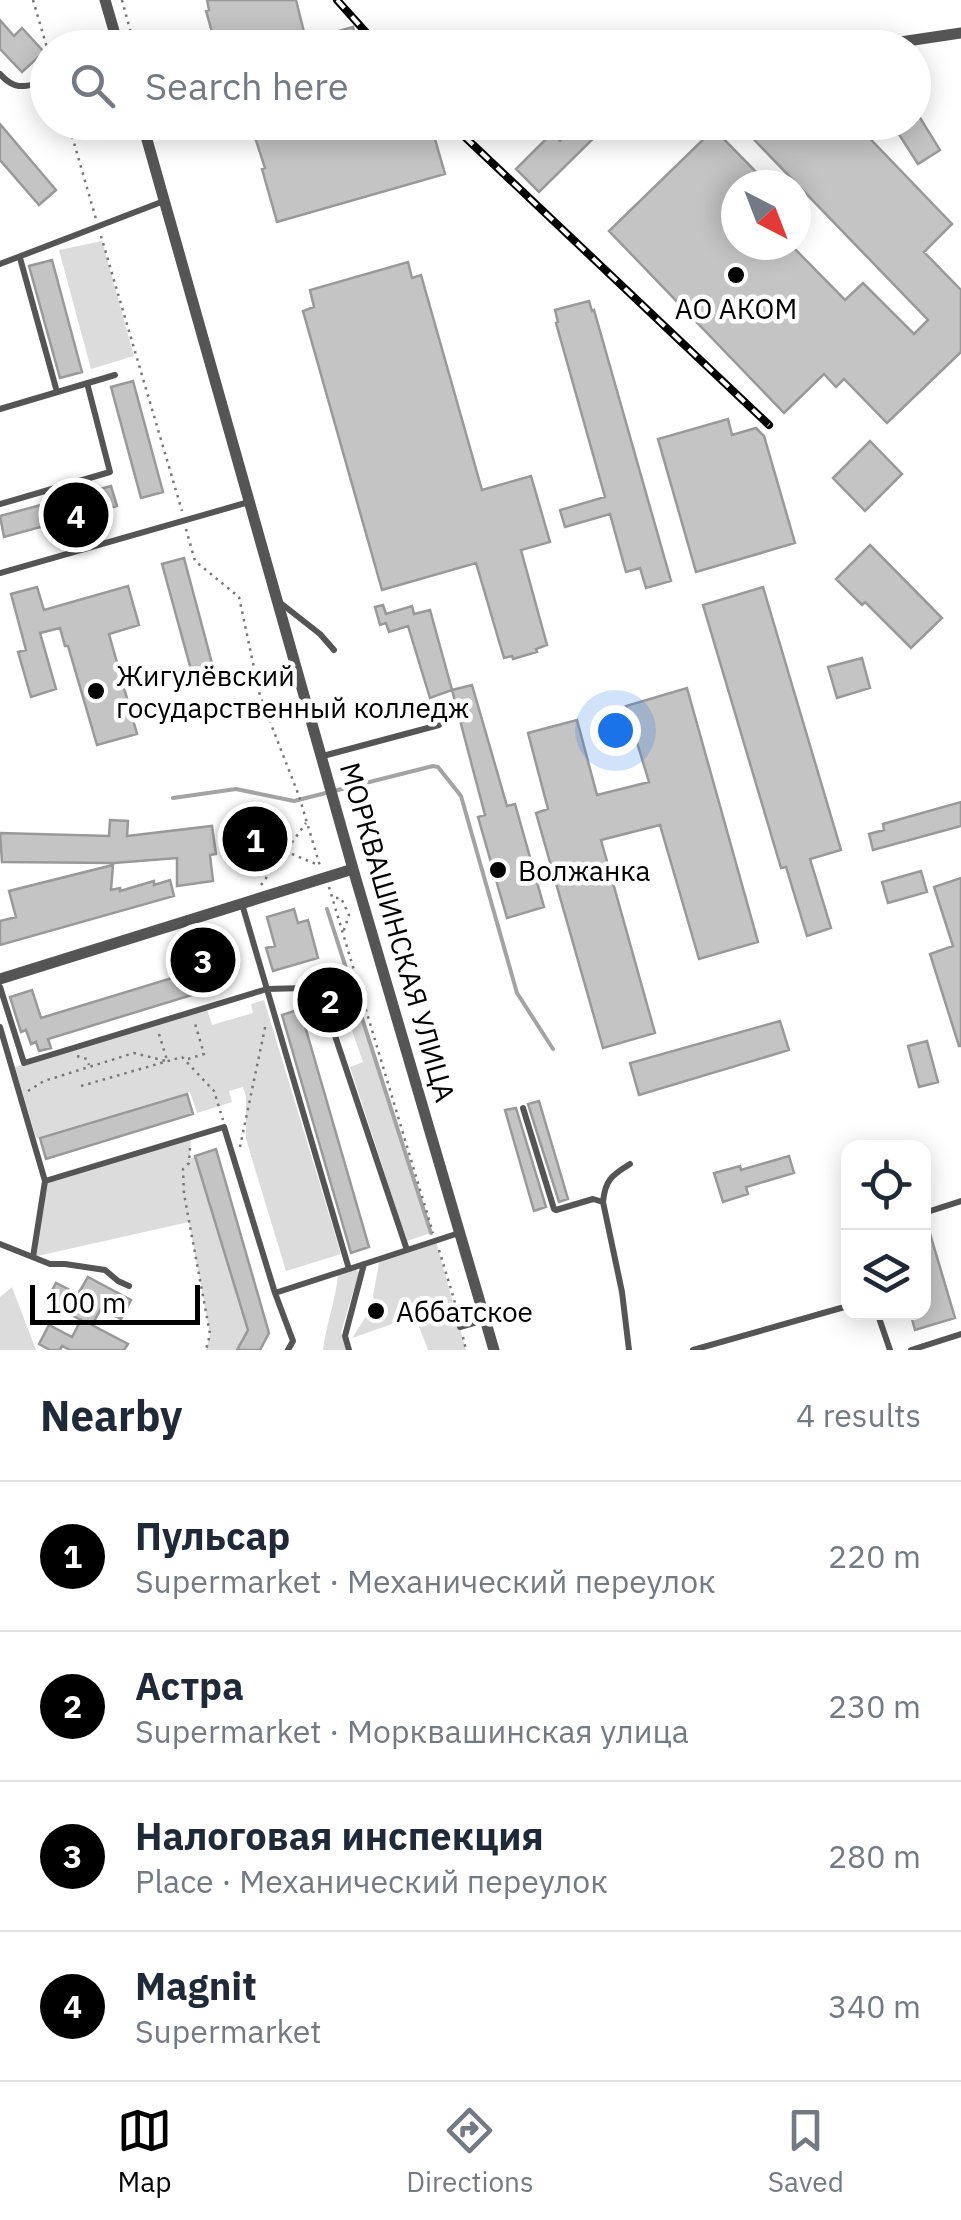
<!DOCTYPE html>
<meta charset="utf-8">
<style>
body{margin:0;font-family:"IBM Plex Sans",sans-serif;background:#f2f2f3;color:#1f2937}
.controls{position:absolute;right:30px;bottom:30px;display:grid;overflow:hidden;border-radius:20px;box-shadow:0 5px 25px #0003}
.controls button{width:90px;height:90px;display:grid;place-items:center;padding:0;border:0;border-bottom:2px solid #e0e1e3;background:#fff;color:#1f2937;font:50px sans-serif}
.compass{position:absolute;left:721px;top:170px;width:90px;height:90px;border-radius:50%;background:#fff;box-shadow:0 5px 25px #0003;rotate:138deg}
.scale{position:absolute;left:30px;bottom:25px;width:170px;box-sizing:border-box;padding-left:10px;border:5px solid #000;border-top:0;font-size:28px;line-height:35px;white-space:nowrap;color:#000;-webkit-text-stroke:8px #fff;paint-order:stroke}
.you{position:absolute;left:615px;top:730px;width:35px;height:35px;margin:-25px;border:8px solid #fff;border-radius:50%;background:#1a73e8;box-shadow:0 0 0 15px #1a73e833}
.badge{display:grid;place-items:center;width:65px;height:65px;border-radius:50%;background:#000;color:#fff;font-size:32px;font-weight:700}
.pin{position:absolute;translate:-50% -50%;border:5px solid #fff;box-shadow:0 2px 10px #0006}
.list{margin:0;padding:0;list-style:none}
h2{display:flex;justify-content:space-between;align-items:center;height:130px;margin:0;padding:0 40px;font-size:42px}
h2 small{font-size:32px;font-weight:400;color:#747a83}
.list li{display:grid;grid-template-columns:65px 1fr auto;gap:30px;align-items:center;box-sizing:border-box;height:150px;padding:0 40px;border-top:2px solid #e0e1e3}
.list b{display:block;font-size:38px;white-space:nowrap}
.list p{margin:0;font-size:32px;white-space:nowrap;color:#747a83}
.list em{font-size:32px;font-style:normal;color:#747a83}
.icon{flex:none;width:55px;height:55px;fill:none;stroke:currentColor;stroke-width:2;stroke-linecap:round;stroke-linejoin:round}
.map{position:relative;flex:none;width:961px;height:1350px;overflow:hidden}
.search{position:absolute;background:#fff;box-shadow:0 5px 25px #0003;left:30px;right:30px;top:30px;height:110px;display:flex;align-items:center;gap:25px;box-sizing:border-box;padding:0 35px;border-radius:55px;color:#747a83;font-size:38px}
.sheet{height:730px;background:#fff}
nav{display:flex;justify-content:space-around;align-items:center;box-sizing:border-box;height:140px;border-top:2px solid #e0e1e3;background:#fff;font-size:28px;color:#747a83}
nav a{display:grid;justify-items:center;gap:5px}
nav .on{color:#000}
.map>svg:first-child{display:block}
</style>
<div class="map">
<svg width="961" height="1350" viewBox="0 0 961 1350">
<rect width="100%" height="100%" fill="#fff"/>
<!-- green -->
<path fill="#dcdcdc" d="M102 241 134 356 91 369 59 250Z
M346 974 431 1233 407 1241 350 1067 363 1062 348 1019 335 1022 330 1008 339 1005 335 991 321 995 319 983Z
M264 1000 341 1254 286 1271 246 1139V1097L243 1087 229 1091 232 1102 197 1113 190 1092 36 1138 15 1067 207 1009 212 1025 253 1013 251 1004Z
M191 1137 190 1159 195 1156 248 1331 237 1350H206L210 1334 189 1222 33 1257 45 1181Z
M436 1241 466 1350H428L415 1316 352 1338 367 1315 377 1311 373 1296 380 1258Z
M354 1268 359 1272 341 1332 346 1350H323C326 1324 336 1300 338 1274Z
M12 1287 36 1350H0V1297Z"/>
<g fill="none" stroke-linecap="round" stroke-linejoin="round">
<!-- stream -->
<path stroke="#a3a3a3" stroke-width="4" d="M173 798 236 789 294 801 433 766 438 767 461 796 517 993 553 1049
M327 909 431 1233"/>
</g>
<!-- building -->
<path fill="#c4c4c4" stroke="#999" stroke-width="2.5" d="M207 0H296L306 40 353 27 358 48H225L222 37 214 39 206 11 209 10Z
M0 20 14 36 22 28 44 52 22 72 0 49Z
M914 108 940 150 918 164 891 122H914Z
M250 122H430L445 174 277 222 262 169 265 168Z
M578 122H610L539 192 516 169 552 133 560 141Z
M737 122H768L779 134 791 122H854L952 224 924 252 961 290V352L887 423 844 379 836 387 824 374 784 413 609 231 714 129 769 185H736V245H791L845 300 863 283 914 334 928 320Z
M0 124 56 190 39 205 0 160Z
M52 260 82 372 60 378 29 266Z
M408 262 412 278 421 275 482 490 531 476 550 542 521 550 547 645 536 649 537 652 513 659 512 656 504 658 476 563 382 590 303 311 314 307 310 290Z
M589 301 592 311 594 310 671 581 646 588 640 568 626 572 610 514 565 527 560 510 605 497 556 323 558 322 555 310Z
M133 381 163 492 141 498 111 387Z
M728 419 732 435 756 428 764 436 795 543 696 572 658 439Z
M870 441 902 474 865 511 833 478Z
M111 486 117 506 4 537 0 516Z
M870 545 942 618 911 648 865 602 862 605 836 579Z
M184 558 214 671 193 677 162 564Z
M128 586 139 625 109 634 137 734 97 745 68 646H65L60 628 40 633 56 689 31 697 18 652 26 650 11 594 37 587 44 610Z
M763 587 841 850 810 859 831 928 807 936 786 867 781 868 703 605Z
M383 605 386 614 412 606 414 614 430 610 452 690 430 698 408 626 389 632 386 623 380 625 375 607Z
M862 658 870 688 837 698 828 667Z
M472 685 507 806 515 804 544 907 507 918 478 817 485 815 452 690Z
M687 688 758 942 699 959 660 825 601 840 655 1033 603 1048 536 813 548 809 528 733 577 720 597 795 649 782 626 706Z
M961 802V826L873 850 869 834 884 830 883 824Z
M110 820 128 821 127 836 212 826 216 854 210 855 213 881 177 886V858L114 863 2 862 0 833 109 836Z
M229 820 272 826 280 851 243 864Z
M113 865 111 890 120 888V891L154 881V885L170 880 174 896 0 945V921L16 917 9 891Z
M921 871 927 892 888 903 882 882Z
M961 878V1046H959L930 954 953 946 934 887Z
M294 909 298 923 308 920 318 958 273 971 266 948 275 946 267 917Z
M218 932 229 969 187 981 176 944Z
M185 974 192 995 48 1039 51 1048 39 1051 36 1042 31 1044 26 1030 21 1032 10 997 32 990 41 1018Z
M300 1009 369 1247 351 1253 282 1015Z
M780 1021 789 1050 639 1095 630 1063Z
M927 1041 938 1082 919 1087 908 1046Z
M187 1094 193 1114 46 1159 40 1138Z
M539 1101 568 1199 559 1202 528 1104Z
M516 1108 546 1207 534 1211 505 1110Z
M216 1149 269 1333 260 1350H237L248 1330 195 1156Z
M789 1156 794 1173 746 1187 748 1194 723 1202 714 1173 740 1166 741 1170Z
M924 1220H926L955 1318 915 1330 910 1312H924Z
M88 1277 131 1300 121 1319 101 1309 92 1325 128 1344 124 1350H70L62 1346 60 1350H50L39 1344 49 1325 72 1337 81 1320 46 1302 56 1283 78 1294Z"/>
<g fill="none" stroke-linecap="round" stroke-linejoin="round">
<!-- path -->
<path stroke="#777" stroke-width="2.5" stroke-dasharray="2.5 5" stroke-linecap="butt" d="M33 0 48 51
M122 0 135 48
M68 122 96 219
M101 236 182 511
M186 529 195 561 239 597 260 696 299 796 320 866
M285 851 318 865
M261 885 306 823
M329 887 433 1233
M336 898H341L349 915 343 933
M316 984 340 975
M159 1034 167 1060
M77 1056 87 1059 89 1065
M188 1059 204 1054 194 1020
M81 1086 182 1057 214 1091 223 1120
M28 1091 44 1081 134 1053 166 1061
M240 1147 266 1023
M190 1148 189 1163 183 1169 184 1194 210 1334 206 1350
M439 1250 454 1299 458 1320
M463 1337 466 1350"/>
<!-- lane -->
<path stroke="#555" stroke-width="6" d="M0 74C16 92 26 86 48 81
M20 258 57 392
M0 264 164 201
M0 409 115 375
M0 504 110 472 87 383
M0 573 249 502
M278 601 320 634 334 650
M323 756 439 725
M242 904 349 1269 459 1233
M0 987 24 1063 267 989 305 988 326 1009 407 1250
M0 1027 45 1181 224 1127 275 1293 349 1269
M523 1108 554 1209 556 1210 593 1199 603 1202 622 1292 629 1350
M603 1202C605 1180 612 1175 630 1164
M924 1213 961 1201
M0 1244 50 1264H65L105 1270 118 1281 129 1286
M33 1257 45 1181
M275 1293 293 1341 288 1350
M877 1312 890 1350
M460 1327 484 1320
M349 1350 345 1336 364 1264
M693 1350 848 1306
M911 1350 961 1334"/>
<!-- street -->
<path stroke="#555" stroke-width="11" d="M105 0 119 48
M887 44 961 33
M142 122 353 869 494 1350
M0 979 353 869"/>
<!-- rail casing -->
<g stroke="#000" stroke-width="8">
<path id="rail" d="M337 0 380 48
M449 122 769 425"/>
</g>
<!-- rail -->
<use href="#rail" stroke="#fff" stroke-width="4" stroke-dasharray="11" stroke-linecap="butt"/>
</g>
<!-- markers -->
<g fill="#000" stroke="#fff" stroke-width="4">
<circle cx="736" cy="275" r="10"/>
<circle cx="96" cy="691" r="10"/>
<circle cx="498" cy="870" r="10"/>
<circle cx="376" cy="1311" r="10"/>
</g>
<g text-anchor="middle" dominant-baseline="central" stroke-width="9" stroke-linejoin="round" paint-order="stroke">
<!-- poi labels -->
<g font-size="28" fill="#000" stroke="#fff" text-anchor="start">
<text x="736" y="308" text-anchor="middle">АО АКОМ</text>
<text x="116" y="675">Жигулёвский<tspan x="116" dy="32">государственный колледж</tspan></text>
<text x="518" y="870">Волжанка</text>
<text x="396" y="1311">Аббатское</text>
</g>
<!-- street labels -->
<g font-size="28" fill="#000" stroke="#fff">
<text transform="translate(398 932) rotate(74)">МОРКВАШИНСКАЯ УЛИЦА</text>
</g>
</g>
</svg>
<div class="controls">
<button><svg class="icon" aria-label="locate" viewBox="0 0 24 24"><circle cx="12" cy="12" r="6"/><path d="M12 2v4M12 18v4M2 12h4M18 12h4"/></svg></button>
<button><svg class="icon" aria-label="layers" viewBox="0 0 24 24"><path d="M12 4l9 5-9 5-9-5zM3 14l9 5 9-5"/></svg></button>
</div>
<svg class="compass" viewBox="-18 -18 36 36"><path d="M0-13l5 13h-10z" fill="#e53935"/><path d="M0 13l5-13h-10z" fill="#747a83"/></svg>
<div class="scale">100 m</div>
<div class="you"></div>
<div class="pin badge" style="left:255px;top:839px">1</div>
<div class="pin badge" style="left:330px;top:1000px">2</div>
<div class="pin badge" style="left:203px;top:960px">3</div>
<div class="pin badge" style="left:76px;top:515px">4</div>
<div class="search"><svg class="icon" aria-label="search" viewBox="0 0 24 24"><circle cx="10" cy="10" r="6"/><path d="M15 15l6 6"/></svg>Search here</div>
</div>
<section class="sheet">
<h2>Nearby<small>4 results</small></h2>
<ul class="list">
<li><span class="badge">1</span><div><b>Пульсар</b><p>Supermarket · Механический переулок</p></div><em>220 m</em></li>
<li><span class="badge">2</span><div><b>Астра</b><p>Supermarket · Морквашинская улица</p></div><em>230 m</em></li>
<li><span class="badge">3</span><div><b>Налоговая инспекция</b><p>Place · Механический переулок</p></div><em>280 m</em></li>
<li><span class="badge">4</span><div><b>Magnit</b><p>Supermarket</p></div><em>340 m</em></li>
</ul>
</section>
<nav>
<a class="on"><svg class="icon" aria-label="map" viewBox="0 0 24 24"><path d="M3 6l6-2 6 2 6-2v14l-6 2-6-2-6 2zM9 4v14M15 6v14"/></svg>Map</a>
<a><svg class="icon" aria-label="directions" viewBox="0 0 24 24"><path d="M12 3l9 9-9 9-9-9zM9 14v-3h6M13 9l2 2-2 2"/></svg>Directions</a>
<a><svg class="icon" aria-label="saved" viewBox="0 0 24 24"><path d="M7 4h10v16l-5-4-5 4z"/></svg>Saved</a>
</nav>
